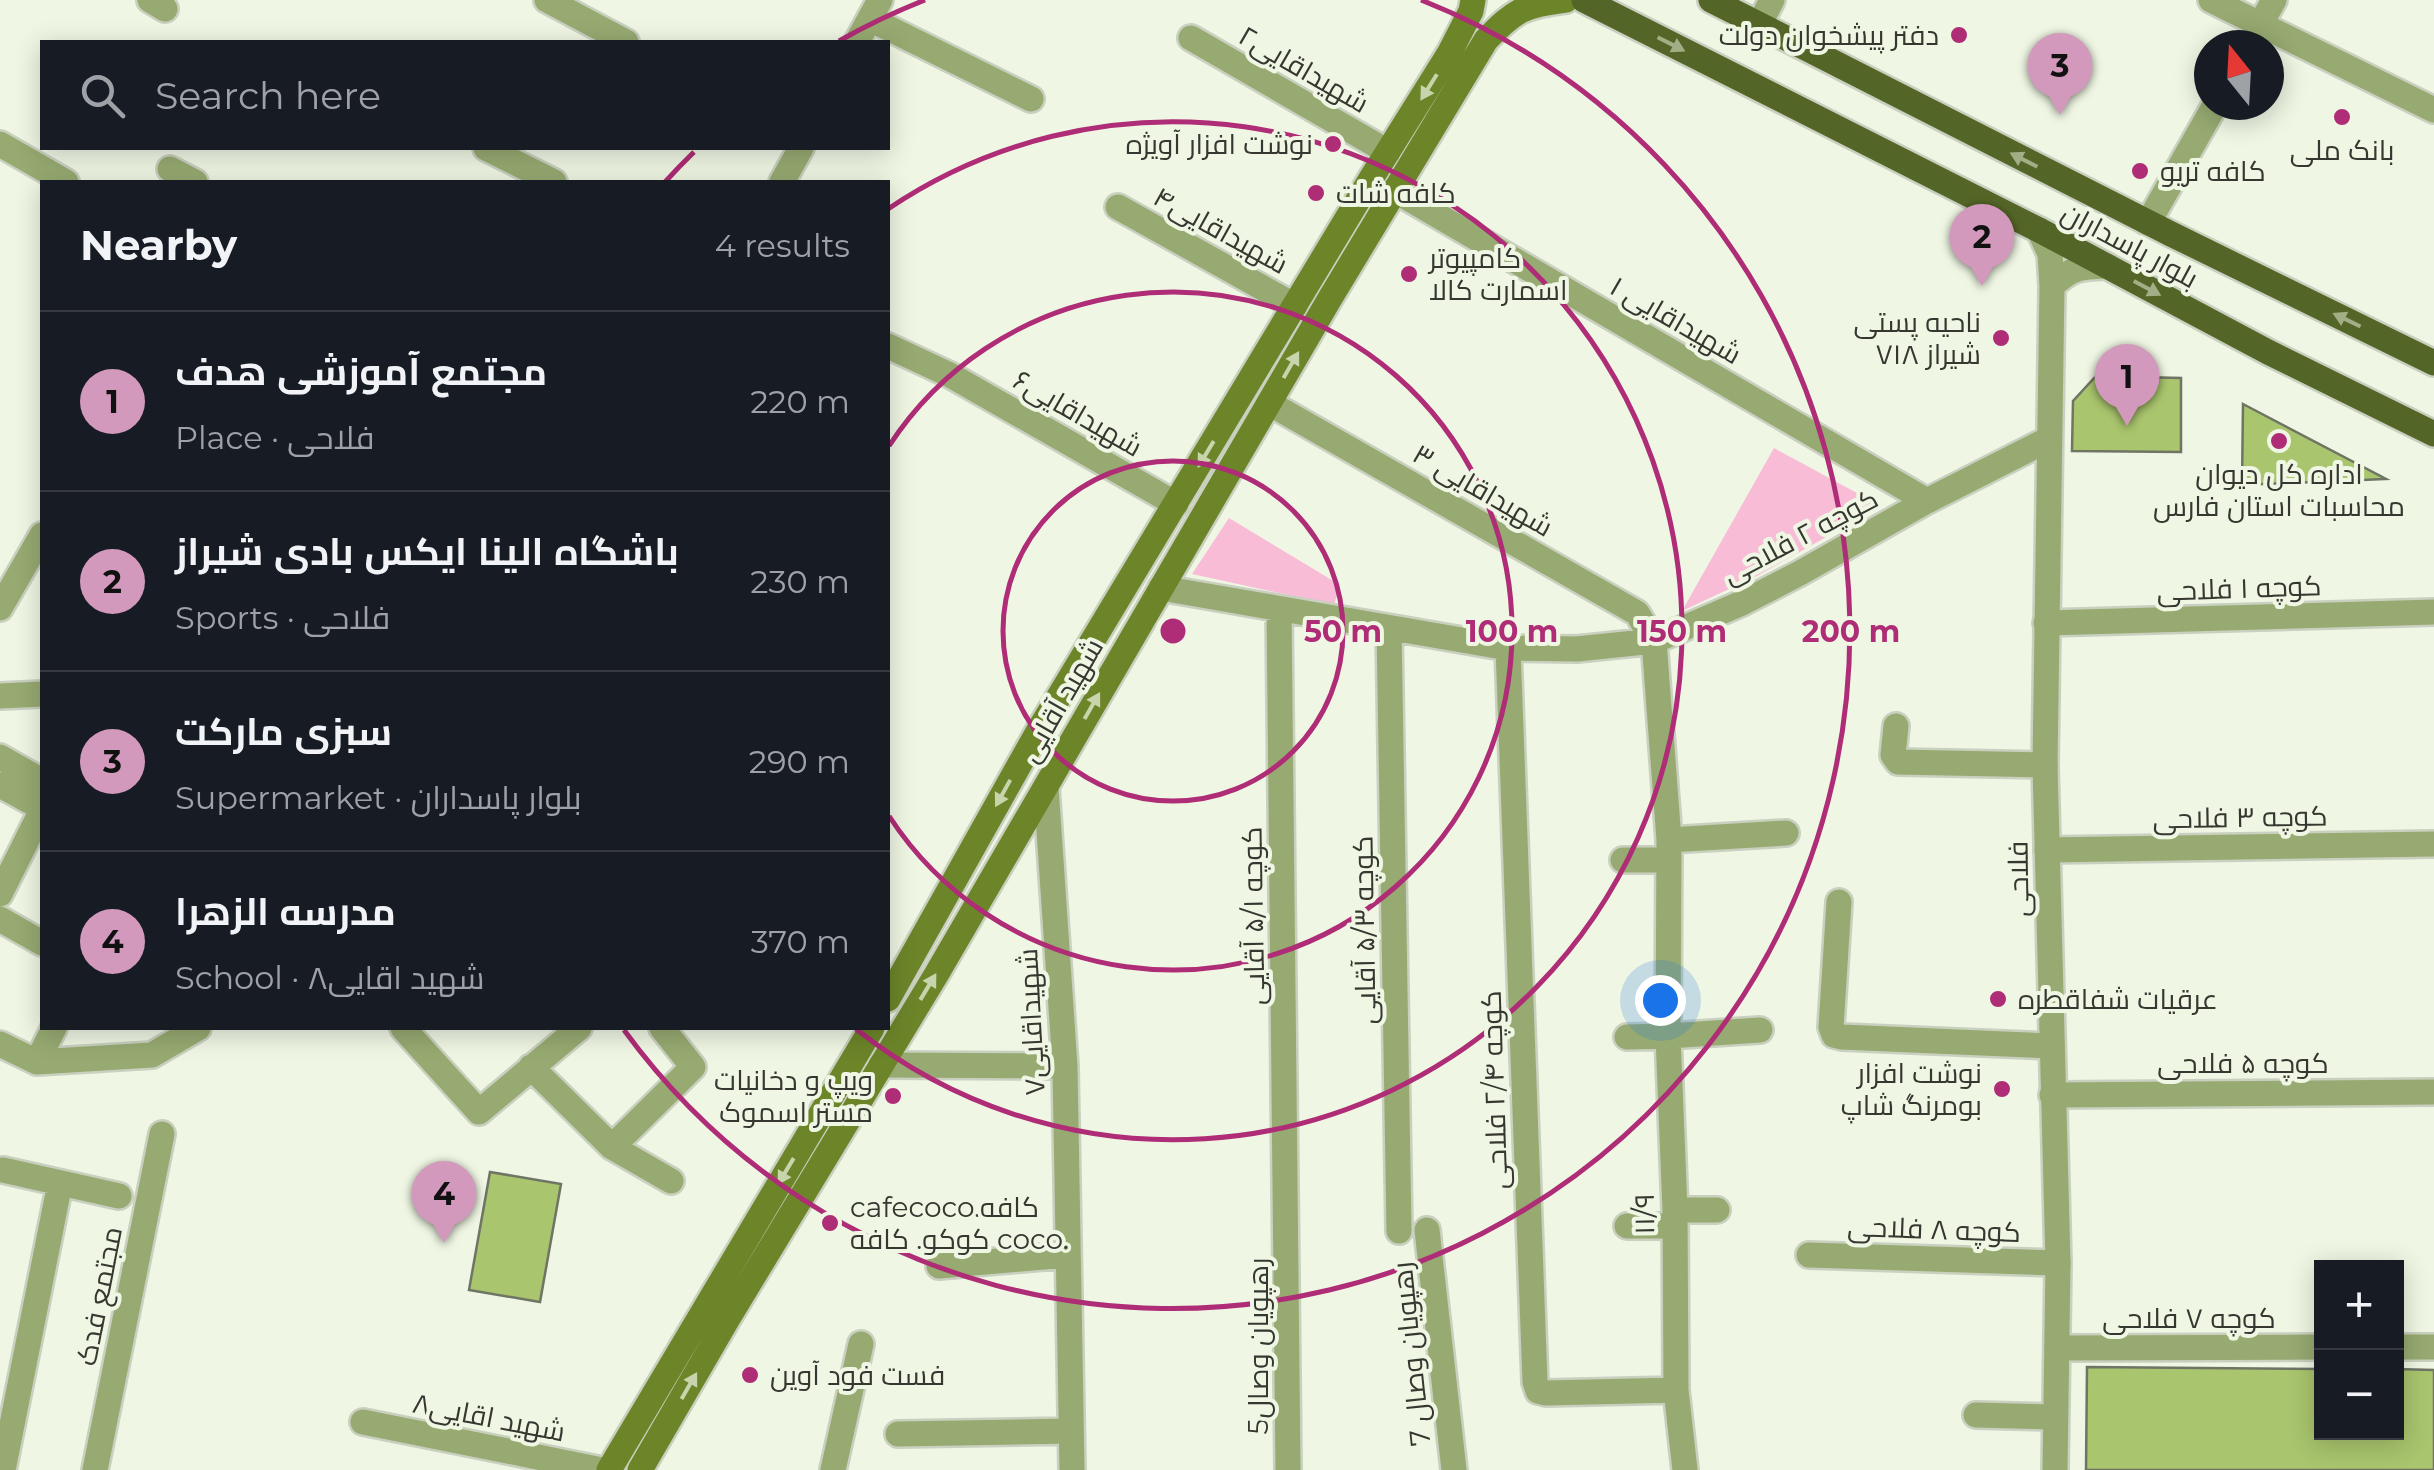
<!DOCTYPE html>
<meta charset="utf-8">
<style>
body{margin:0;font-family:Montserrat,Cairo,sans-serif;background:#242831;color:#f1f3f6}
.controls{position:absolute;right:30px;bottom:30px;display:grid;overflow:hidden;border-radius:0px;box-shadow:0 5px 25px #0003}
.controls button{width:90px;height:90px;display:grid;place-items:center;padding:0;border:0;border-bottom:2px solid #363941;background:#171b24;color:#f1f3f6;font:50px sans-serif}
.compass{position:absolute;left:2194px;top:30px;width:90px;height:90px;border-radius:50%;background:#171b24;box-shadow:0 5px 25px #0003;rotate:342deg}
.you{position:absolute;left:1660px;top:1000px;width:35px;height:35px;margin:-25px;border:8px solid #fff;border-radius:50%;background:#1a73e8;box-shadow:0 0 0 15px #1a73e833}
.badge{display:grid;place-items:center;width:65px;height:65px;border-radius:50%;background:#d399bc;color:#111;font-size:32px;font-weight:700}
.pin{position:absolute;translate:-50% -82px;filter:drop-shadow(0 2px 5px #0008)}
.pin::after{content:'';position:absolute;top:52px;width:35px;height:30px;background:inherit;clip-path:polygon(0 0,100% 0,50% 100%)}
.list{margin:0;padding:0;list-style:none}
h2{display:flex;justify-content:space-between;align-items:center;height:130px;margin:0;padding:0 40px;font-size:42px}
h2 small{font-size:32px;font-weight:400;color:#9ea1a6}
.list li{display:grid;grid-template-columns:65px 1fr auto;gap:30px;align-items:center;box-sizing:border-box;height:180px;padding:0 40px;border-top:2px solid #363941}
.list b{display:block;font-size:38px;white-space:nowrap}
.list p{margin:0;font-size:32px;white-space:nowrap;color:#9ea1a6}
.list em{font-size:32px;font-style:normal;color:#9ea1a6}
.icon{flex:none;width:55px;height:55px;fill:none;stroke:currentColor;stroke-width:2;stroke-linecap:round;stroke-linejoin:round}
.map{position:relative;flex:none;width:2434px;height:1470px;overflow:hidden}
.search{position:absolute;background:#171b24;box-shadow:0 5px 25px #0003;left:40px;top:40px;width:850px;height:110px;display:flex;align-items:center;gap:25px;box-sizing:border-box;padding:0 35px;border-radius:0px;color:#9ea1a6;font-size:38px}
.panel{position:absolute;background:#171b24;box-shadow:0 5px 25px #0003;left:40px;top:180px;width:850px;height:850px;border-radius:0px}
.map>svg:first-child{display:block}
</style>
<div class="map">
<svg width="2434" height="1470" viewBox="0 0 2434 1470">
<rect width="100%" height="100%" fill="#eff6e3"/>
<!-- green -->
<path fill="#f9bcd7" d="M1774 448 1881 506 1757 576 1682 611Z
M1229 518 1340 585 1334 605 1192 574Z"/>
<!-- building -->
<path fill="#a9c56d" stroke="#6f7564" stroke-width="2.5" d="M2096 376 2181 378V452L2072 451 2073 401Z
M2243 404 2386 479 2242 485Z
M490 1172 561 1184 540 1302 469 1290Z
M2087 1367 2322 1369V1432H2396V1369L2434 1370V1470H2086Z"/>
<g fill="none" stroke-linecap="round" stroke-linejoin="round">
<!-- minor casing -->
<g stroke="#cad0bf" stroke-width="30">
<path id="minor" d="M150 0 165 9
M547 0 626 42
M2211 0 2434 110
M870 19 1031 99
M1759 25 1772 0
M1191 38 1388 152
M2249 45 2274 0
M0 144 66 182
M486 148 554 182
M170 169 195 182
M1394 190 1927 501
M1118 207 1295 306
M2148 223 2215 105
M888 346 950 375 1176 504
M1269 403 1637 613 1654 641 1669 840 1668 1036 1675 1210 1676 1390 1685 1470
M1161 588 1508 648 1577 649 1654 641 1742 603 1800 573 1927 501 2049 439
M0 608 42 535
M1279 609 1288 1470
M2046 623 2434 612
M1389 628 1399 1231
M1508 648 1535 1382 1538 1391 1546 1393 1676 1390
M1896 726 1893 755 1898 762 2045 765
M0 757 42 781
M0 785 42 808
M1046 787 1065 1066 1072 1470
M1669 840 1786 833
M2047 850 2434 844
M1623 860H1669
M0 894 42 810
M1839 902 1831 1027 1834 1035 1842 1037 2052 1046
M0 919 42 943
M403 1028 479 1112 579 1028
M1627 1037 1668 1036 1760 1030
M0 1044 37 1062 152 1055 198 1028
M37 1062 54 1028
M881 1065 1065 1066
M531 1067 612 1147 671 1181
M2052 1095 2434 1092
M612 1147 693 1067 662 1028
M3 1170 119 1196
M1675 1210H1717
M1627 1226H1675
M1427 1230 1454 1470
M1809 1255 2058 1263
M939 1266 1067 1255
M2396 1347H2434
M2057 1348 2322 1347
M1976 1415 2055 1417
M363 1422 602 1470
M898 1434 1071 1431
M3 1470 60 1183
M95 1470 162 1134
M833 1470 861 1344"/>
</g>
<!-- tertiary casing -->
<g stroke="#cad0bf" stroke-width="30">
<path id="tertiary" d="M857 42 880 0
M782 182 801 148
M2039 230 2050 254 2052 286 2045 765 2058 1263 2055 1470
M2052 286C2072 267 2080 267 2107 266
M0 696 42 694"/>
</g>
<!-- secondary casing -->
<g stroke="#cad0bf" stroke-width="30">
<path id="secondary" d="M888 999 1040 728 1372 177 1450 52 1471 11 1473 0
M609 1470 872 1028
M640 1470 727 1320 936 975 1329 300 1486 40C1515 10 1524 5 1566 0"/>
</g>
<!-- primary casing -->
<g stroke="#cad0bf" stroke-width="30">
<path id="primary" d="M1584 0 2039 230 2268 352 2434 434
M1711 0 2171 234 2434 363"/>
</g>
<!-- minor -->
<use href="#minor" stroke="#97aa71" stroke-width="25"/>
<!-- tertiary -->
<use href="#tertiary" stroke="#97aa71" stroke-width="25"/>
<!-- secondary -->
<use href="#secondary" stroke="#6c8529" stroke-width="25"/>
<!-- primary -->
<use href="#primary" stroke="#546627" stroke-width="25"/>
</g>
<!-- one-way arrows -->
<defs><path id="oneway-solid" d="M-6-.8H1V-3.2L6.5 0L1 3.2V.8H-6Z" transform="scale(2.5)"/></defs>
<g fill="#a2ae85">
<use href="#oneway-solid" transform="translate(1671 44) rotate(27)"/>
<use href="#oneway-solid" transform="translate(2024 160) rotate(-153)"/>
<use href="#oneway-solid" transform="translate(2147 288) rotate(28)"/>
<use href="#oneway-solid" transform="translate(2347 320) rotate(-154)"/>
</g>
<g fill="#c8d4ab">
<use href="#oneway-solid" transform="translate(1429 87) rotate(122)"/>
<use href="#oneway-solid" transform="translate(1291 365) rotate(-60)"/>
<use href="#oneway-solid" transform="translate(1206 454) rotate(121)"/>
<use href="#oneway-solid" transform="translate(1092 706) rotate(-60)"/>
<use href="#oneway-solid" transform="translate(1003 793) rotate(119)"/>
<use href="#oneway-solid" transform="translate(928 987) rotate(-59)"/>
<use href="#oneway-solid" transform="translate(786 1171) rotate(121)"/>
<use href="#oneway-solid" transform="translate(689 1386) rotate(-60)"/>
</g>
<!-- distance rings -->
<g fill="none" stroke="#af2c76" stroke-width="5">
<circle cx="1173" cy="631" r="170"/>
<path d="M889 446A339 339 0 1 1 889 816"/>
<path d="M888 209A509 509 0 1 1 856 1029"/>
<path d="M665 182A678 678 0 0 1 694 152M839 41A678 678 0 0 1 925 0M1421 0A678 678 0 1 1 624 1030"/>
</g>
<!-- markers -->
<g fill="#af2c76" stroke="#eff6e3" stroke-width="4">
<circle cx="1959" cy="35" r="10"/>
<circle cx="2342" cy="117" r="10"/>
<circle cx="1333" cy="144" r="10"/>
<circle cx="2140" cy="171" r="10"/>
<circle cx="1316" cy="193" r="10"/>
<circle cx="1409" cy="274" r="10"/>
<circle cx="2001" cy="338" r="10"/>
<circle cx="2279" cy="441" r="10"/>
<circle cx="1998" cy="999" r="10"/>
<circle cx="2002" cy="1089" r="10"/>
<circle cx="893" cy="1096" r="10"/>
<circle cx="830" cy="1223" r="10"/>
<circle cx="750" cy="1375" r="10"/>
</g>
<g text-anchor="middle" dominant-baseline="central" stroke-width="8" stroke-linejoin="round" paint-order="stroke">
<!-- poi labels -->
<g font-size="28" fill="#353730" stroke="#eff6e3" text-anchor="start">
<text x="1939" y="35" text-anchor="end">دفتر پیشخوان دولت</text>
<text x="1313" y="144" text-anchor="end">نوشت افزار آویژه</text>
<text x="2342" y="150" text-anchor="middle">بانک ملی</text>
<text x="2160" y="171">کافه تریو</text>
<text x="1336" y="193">کافه شات</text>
<text x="1429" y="258">کامپیوتر<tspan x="1429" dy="32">اسمارت کالا</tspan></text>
<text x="1981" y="322" text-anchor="end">ناحیه پستی<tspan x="1981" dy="32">۷۱۸ شیراز</tspan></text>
<text x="2279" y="474" text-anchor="middle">اداره کل دیوان<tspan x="2279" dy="32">محاسبات استان فارس</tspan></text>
<text x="2018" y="999">عرقیات شفاقطره</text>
<text x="1982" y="1073" text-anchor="end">نوشت افزار<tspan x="1982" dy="32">بومرنگ شاپ</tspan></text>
<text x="873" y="1080" text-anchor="end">ویپ و دخانیات<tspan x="873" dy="32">مستر اسموک</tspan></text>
<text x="850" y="1207">cafecoco.کافه<tspan x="850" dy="32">کوکو. کافه coco.</tspan></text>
<text x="770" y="1375">فست فود آوین</text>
</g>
<!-- street labels -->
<g font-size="28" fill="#353730" stroke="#eff6e3">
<text transform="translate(1304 69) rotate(30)">شهیداقایی۲</text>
<text transform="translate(1221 230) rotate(29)">شهیداقایی۴</text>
<text transform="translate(2130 245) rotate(28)">بلوار پاسداران</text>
<text transform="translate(1676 320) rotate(30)">۱ شهیداقایی</text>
<text transform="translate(1078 413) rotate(30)">شهیداقایی۶</text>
<text transform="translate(1483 490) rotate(30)">۳ شهیداقایی</text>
<text transform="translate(1800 536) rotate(-28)">کوچه ۲ فلاحی</text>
<text transform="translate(2239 588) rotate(-2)">کوچه ۱ فلاحی</text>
<text transform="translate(1061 700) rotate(-60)">شهید آقایی</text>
<text transform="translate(2240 817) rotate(-1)">کوچه ۳ فلاحی</text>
<text transform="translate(2018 879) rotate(-91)">فلاحی</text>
<text transform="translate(1253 916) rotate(-91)">کوچه ۵/۱ آقایی</text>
<text transform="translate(1364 930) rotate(-91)">کوچه ۵/۳ آقایی</text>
<text transform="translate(1031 1022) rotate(-93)">شهیداقایی۷</text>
<text x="2243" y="1063">کوچه ۵ فلاحی</text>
<text transform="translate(1494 1090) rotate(-92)">کوچه ۲/۴ فلاحی</text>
<text transform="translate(1644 1214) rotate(-91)">۱۱/۹</text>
<text transform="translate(1934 1229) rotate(2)">کوچه ۸ فلاحی</text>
<text transform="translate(99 1296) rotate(-79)">مجتمع فدک</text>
<text x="2189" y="1318">کوچه ۷ فلاحی</text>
<text transform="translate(1258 1346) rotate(-90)">رهپویان وصال5</text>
<text transform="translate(1411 1354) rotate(-96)">7 رهپویان وصال</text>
<text transform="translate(489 1417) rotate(11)">شهید اقایی۸</text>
</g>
</g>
<circle cx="1173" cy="631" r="15" fill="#af2c76" stroke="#eff6e3" stroke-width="5"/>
<g font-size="30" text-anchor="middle" font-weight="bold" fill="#af2c76" stroke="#eff6e3" stroke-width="8" stroke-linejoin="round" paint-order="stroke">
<text x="1343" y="642">50 m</text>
<text x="1512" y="642">100 m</text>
<text x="1682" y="642">150 m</text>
<text x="1851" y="642">200 m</text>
</g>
</svg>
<div class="controls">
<button>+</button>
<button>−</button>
</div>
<svg class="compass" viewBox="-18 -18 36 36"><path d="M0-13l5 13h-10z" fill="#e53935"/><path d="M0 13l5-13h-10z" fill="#9ea1a6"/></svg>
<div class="you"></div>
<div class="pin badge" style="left:2127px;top:426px">1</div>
<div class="pin badge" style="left:1982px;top:286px">2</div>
<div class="pin badge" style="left:2060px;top:115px">3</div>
<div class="pin badge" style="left:444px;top:1243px">4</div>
<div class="search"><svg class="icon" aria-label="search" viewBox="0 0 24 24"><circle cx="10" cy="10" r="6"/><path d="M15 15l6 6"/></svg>Search here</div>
<section class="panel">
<h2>Nearby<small>4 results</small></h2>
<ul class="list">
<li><span class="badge">1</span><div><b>مجتمع آموزشی هدف</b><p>Place · فلاحی</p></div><em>220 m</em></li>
<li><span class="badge">2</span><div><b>باشگاه الینا ایکس بادی شیراز</b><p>Sports · فلاحی</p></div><em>230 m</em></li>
<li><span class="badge">3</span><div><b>سبزی مارکت</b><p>Supermarket · بلوار پاسداران</p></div><em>290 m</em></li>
<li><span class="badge">4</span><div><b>مدرسه الزهرا</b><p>School · شهید اقایی۸</p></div><em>370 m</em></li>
</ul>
</section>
</div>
